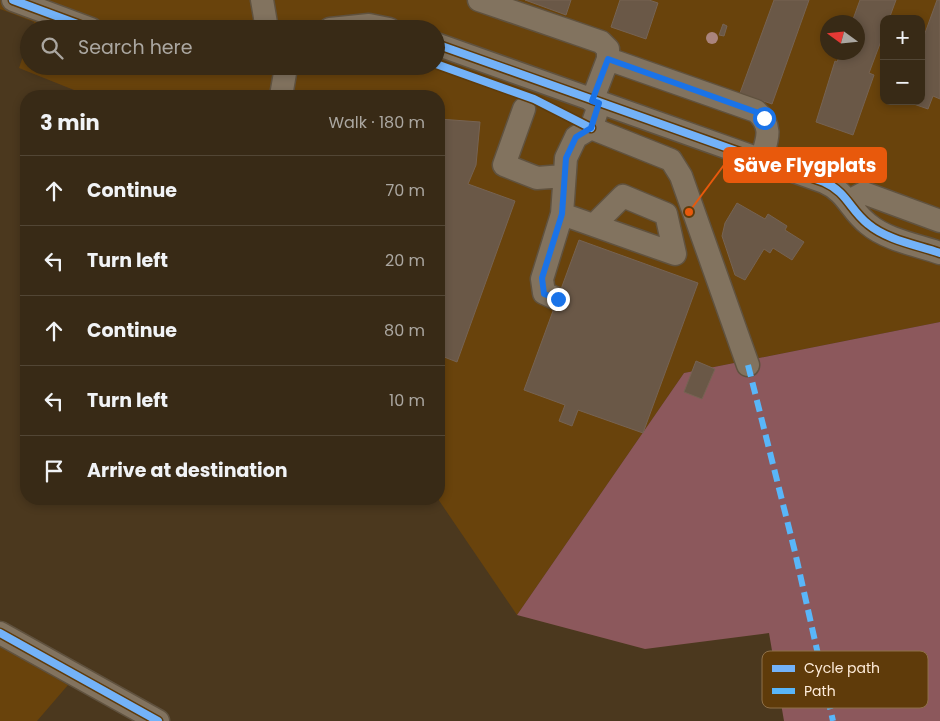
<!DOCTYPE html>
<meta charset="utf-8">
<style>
body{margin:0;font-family:Poppins,sans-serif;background:#3f321f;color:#f1f3f6}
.controls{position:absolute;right:15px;top:15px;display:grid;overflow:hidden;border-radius:10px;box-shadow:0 2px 8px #0003}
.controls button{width:45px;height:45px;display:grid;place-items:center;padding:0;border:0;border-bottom:1px solid #524635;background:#382a16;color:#f1f3f6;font:25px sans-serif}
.compass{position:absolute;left:820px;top:15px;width:45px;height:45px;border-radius:50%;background:#382a16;box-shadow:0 2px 8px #0003;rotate:285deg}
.stop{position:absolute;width:15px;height:15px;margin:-11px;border:4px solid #1a73e8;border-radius:50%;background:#fff}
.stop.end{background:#1a73e8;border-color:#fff;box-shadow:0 1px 5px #0008}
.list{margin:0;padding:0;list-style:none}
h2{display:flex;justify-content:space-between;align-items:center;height:65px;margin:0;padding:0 20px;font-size:21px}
h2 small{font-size:16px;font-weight:400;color:#aba7a1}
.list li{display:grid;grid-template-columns:32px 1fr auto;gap:15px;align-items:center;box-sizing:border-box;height:70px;padding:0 20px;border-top:1px solid #524635}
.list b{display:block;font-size:19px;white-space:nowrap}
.list em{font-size:16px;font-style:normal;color:#aba7a1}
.icon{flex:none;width:28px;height:28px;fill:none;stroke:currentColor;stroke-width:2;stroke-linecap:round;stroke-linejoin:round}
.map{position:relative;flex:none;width:940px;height:721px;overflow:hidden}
.search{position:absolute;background:#382a16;box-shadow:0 2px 8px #0003;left:20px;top:20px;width:425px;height:55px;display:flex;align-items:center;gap:12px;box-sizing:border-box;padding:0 18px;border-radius:28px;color:#aba7a1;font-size:19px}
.panel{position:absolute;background:#382a16;box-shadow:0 2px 8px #0003;left:20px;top:90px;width:425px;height:415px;border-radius:20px}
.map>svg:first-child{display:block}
</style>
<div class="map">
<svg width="940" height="721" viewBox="0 0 940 721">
<rect width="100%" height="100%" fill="#4b381e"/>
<!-- built -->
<path fill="#69430c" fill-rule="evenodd" d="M0 0H940V322L684 373 517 615 438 499 439 96H89L19 68 29 39V66H436V29H32L34 22 0 9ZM884 19H921V101H884ZM828 22H858V52H828Z
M0 646 68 685 37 721H0Z"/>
<!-- green -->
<path fill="#8c585c" d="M940 322V721H784L769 633 645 649 517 615 684 373Z"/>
<!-- building -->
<path fill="#6a5847" stroke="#766353" d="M525 0H571L566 15Z
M620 0H649L658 3 646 39 611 27Z
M774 0H809L772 104 740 93Z
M860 0H896L889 19H884V33L869 73 874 75 853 135 816 122 835 61 837 62 841 52H858V22H852Z
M937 0H940V99L933 96 928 109 905 101H921V44Z
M723 24 727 26 724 36 719 35Z
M439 119 480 122 476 165 468 184 515 201 457 362 439 355Z
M737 203 765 219 768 214 787 226 785 230 804 242 792 260 773 248 770 253 764 249 745 280 735 275 722 236 725 223Z
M579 240 698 283 643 433 578 410 572 426 559 421 565 405 524 390Z
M696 361 715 369 702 399 684 392Z"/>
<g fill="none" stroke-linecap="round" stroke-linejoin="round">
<!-- minor casing -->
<g stroke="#60523f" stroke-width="25">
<path id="minor" d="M13 0 91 29
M262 0 267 29
M479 0 601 42 608 49V59L592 101
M330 29 369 25 389 29
M436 44 824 182C847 192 850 210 868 224 887 240 917 245 940 253
M608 59 756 111C774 127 767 140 761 160
M281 96 285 73 283 66
M524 109 504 165 537 178 564 176
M596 114 591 128 671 160 681 176 748 365
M591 128 576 137 566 158 562 214 675 254 666 214 623 196 594 225
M849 201 864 193 940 221
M557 299 544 293 542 279 562 214
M0 633 158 721"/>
</g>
<!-- minor -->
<use href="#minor" stroke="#82735f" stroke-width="22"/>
<!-- quiet -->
<path stroke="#59b6f9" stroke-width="6" stroke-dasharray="12 6" stroke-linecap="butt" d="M748 365 795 552 833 721"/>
<!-- cycleway casing -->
<g stroke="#5f3b0a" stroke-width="11">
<path id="cycleway" d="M13 0 91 29
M436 44 824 182C847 192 850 210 868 224 887 240 917 245 940 253
M436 64 534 99 591 128
M0 633 158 721"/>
</g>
<!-- cycleway -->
<use href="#cycleway" stroke="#73b2f8" stroke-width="8"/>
</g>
<!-- trees -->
<circle fill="#aa847d" cx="712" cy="38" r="6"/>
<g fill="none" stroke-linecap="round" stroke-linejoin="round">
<!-- route -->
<path stroke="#1a73e8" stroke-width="6" d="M558 299 544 294 542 278 562 214 566 158 576 137 591 128 599 103 592 101 608 59 756 112 764 118"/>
</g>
<!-- legend -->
<rect x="762" y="651" width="166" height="57" rx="8" fill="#5f3b0a" stroke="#8f7048" stroke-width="1"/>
<rect x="772" y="665" width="23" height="7" fill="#73b2f8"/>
<rect x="772" y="688" width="23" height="6" fill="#59b6f9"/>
<g font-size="14" fill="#feecda">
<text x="804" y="673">Cycle path</text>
<text x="804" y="696">Path</text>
</g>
<!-- callouts -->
<path fill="none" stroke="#e8590c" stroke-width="2" d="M689 212L724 165"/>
<circle fill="#e8590c" stroke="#5f3b0a" stroke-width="2" cx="689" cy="212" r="5"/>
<rect fill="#e8590c" stroke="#e8590c" stroke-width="2" x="724" y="148" width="162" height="34" rx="5"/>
<g font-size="19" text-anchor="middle" font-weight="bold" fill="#fff">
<text x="805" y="172">Säve Flygplats</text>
</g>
</svg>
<div class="controls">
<button>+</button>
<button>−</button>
</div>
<svg class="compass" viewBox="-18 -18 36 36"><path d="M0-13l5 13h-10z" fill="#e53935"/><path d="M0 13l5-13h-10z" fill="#aba7a1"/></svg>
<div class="stop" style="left:764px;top:118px"></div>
<div class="stop end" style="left:558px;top:299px"></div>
<div class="search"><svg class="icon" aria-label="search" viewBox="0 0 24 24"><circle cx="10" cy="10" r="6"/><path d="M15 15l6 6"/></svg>Search here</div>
<section class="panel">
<h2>3 min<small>Walk · 180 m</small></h2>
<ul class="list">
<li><svg class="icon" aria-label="ahead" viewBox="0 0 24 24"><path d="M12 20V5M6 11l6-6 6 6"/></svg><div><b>Continue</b></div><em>70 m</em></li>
<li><svg class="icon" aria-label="left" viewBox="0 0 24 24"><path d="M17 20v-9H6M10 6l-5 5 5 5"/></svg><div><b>Turn left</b></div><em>20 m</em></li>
<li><svg class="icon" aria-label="ahead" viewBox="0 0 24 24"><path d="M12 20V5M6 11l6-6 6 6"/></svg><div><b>Continue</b></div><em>80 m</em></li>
<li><svg class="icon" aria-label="left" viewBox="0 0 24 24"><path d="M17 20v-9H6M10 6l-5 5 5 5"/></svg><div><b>Turn left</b></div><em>10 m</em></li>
<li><svg class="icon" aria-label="arrive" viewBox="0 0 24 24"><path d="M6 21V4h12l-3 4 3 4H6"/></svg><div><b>Arrive at destination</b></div></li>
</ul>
</section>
</div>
